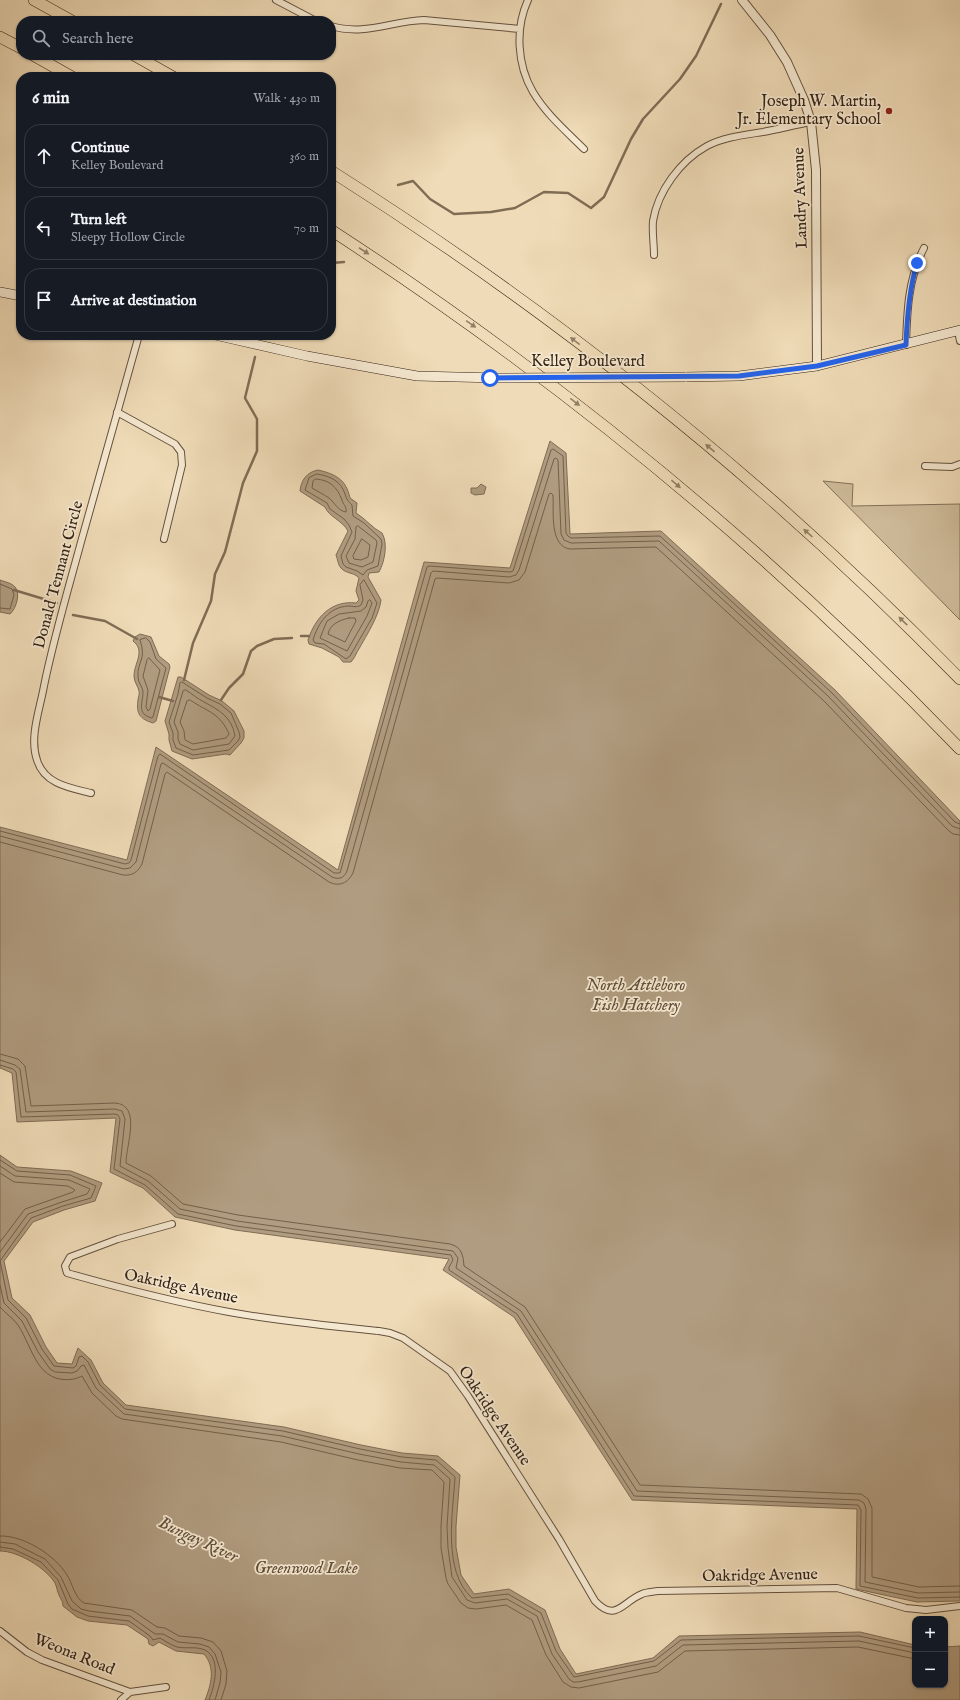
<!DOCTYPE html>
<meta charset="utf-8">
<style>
body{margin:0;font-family:"IM FELL English",serif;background:#242831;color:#f1f3f6}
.controls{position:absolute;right:12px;bottom:12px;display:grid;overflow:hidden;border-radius:8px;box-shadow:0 1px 3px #0004}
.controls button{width:36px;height:36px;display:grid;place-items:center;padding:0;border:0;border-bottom:1px solid #363941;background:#171b24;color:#f1f3f6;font:20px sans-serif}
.stop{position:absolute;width:12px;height:12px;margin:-9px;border:3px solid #2563eb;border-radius:50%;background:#fff}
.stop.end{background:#2563eb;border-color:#fff;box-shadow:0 1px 4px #0008}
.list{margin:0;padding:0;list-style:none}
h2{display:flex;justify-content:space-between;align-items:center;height:52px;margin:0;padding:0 16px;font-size:17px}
h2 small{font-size:13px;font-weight:400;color:#9ea1a6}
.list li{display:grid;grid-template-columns:26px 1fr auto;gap:12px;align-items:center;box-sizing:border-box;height:64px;margin:0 8px 8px;padding:0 8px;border:1px solid #363941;border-radius:16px}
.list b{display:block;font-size:15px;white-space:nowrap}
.list p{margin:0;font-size:13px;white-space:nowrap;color:#9ea1a6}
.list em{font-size:13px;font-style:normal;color:#9ea1a6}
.icon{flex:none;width:22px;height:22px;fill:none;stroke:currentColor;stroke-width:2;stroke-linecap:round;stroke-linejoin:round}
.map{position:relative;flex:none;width:960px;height:1700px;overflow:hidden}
.search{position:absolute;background:#171b24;box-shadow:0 1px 3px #0004;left:16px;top:16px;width:320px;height:44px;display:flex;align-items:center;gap:10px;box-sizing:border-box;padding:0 14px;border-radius:16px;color:#9ea1a6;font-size:15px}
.panel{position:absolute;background:#171b24;box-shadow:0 1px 3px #0004;left:16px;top:72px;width:320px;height:268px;border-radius:16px}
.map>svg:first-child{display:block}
</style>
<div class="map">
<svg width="960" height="1700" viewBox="0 0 960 1700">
<rect width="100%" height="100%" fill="#efdbb7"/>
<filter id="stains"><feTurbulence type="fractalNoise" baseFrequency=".005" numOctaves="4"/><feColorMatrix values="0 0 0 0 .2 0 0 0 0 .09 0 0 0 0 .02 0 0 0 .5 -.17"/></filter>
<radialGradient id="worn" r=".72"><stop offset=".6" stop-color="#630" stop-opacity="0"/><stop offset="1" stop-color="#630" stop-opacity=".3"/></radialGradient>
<!-- green -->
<path fill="#cfbc9b" stroke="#827058" d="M823 481 853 484 852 506 960 504V620Z"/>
<!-- water -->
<path fill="#b09c80" stroke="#7f6c55" d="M550 441 566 453 570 534 661 531 835 690 960 821V1601L917 1602 856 1589 857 1509 632 1500 514 1317 443 1270 449 1259 235 1230 175 1217 143 1188 110 1172 116 1118 17 1122 12 1073 0 1068V827L127 860 156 747 338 870 424 562 510 568Z
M318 470C335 474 346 479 350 498L357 503 356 513C366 519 372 528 382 533 388 543 385 561 379 572L369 573 368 577 381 600C379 618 362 642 354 658L351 662H343L339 657 322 648 309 644 308 640C315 618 331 600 356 603L359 600 356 591 359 578C354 572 346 574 341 568 338 565 338 560 336 555L348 531C342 520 329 517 325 507L300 491C301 480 307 472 318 470Z
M481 484 486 487 484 494 475 495 471 493V488H477Z
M0 580C5 582 12 583 15 587 21 593 16 609 10 614L0 612Z
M140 634 151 637 159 656 169 664 170 667 156 721 153 723C140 719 136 714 138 700 138 698 140 693 139 691 138 686 134 682 134 676 134 663 146 651 133 641L135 637Z
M178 677H181L209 695 222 701 234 711 244 731V738L241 743 230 755 226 754 192 759 172 751 169 740V734L165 721Z
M0 1155 17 1167 71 1171 102 1183 95 1201 64 1210 33 1222 4 1261 12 1298 30 1315 46 1347 57 1363 72 1364 78 1348 91 1360 103 1383 126 1405 284 1427 361 1445 402 1453 438 1456 460 1475 456 1526V1547L461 1575 474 1594 509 1589 545 1610 560 1649 576 1674 653 1658 679 1636 860 1632 915 1645V1685H945V1647L960 1646V1700H205C211 1685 216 1668 204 1654L176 1651 159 1642 153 1646 149 1644 148 1639 127 1625 88 1621 77 1617 63 1606C63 1601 61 1600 59 1595 57 1591 57 1587 55 1583 46 1568 18 1551 0 1551Z"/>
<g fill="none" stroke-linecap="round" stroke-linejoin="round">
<!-- shore -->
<path stroke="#72604a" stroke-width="1" d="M317 474C330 476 341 481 345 494 347 500 348 501 352 505L353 516 364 523 381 539 382 544 378 566 367 570 363 575 357 571 346 567 343 564 341 556 352 532 349 525 344 519 330 509 327 503 305 490 309 478Z
M316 479C330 480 337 487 342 500 343 505 347 506 346 512 338 511 335 503 329 498 323 494 317 491 312 488L313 481Z
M358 526 376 540 377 543 373 562 362 567 349 563 346 556 355 539 356 527Z
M362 539 370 545 368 557 361 560 354 559 353 556Z
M364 580 377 603 372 618 350 656 346 659 324 644 315 643 313 640C318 623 329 607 348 606 354 606 356 608 361 605L363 600 360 585Z
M0 584 12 589 14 595 10 609 0 608
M370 600 372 603 367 616 347 651 320 638 327 621 339 614 361 611 366 607 368 601Z
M349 618H355L356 621 345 642 328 634C330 624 340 620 349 618Z
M146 638 150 642 156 659 166 668 153 717 152 718C136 714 143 703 143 692 143 687 138 683 138 677 137 661 147 660 140 640Z
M149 658 160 670 150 709 148 711 146 707 148 690 143 676 147 660Z
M182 682 207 698 220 704 231 713 239 732 240 737 238 741 229 750 193 755 176 748 173 740V733L169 722 178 694 180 683Z
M186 690C192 694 198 699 204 702 219 710 232 717 235 736L229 744 193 750 180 744 178 739V732L174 722 183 691Z
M190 700C208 712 220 713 229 734L226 738 193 744 185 740 184 731 180 722 187 701Z
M0 831 125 864 129 863 131 860 158 756 160 754 334 873H340L427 567 429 566 510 572 513 571 551 450 553 449 563 456 566 533 568 536 571 538 660 536 832 693 955 822 960 824
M0 836 124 869 130 868 136 862 161 764 163 763 332 877C339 880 344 878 347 871L431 573 433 571 509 577 516 575 519 570 554 459 556 458 558 460 561 534 564 540 571 543 659 541 828 696 952 826 960 829
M0 842 123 875C132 876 138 872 142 864L165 774 167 772 329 882C339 887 348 883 353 873L435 579 437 578 509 583 519 580 525 572 549 494 551 493 553 495C554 511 549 546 570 549L656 547 824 701 948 830 953 834 960 835
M0 1054 18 1059 25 1066 31 1106 115 1103C142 1105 126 1145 126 1163L151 1176 183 1204 238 1215 450 1244C462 1247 463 1255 464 1266L525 1307 640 1485 861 1494 868 1499 872 1508V1577L919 1587 960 1586
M0 1060 15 1065 20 1069 26 1112 115 1109 122 1111 125 1119 120 1166 148 1181 180 1209 237 1221 453 1251 458 1258 456 1268 521 1311 637 1491 859 1500 864 1503 866 1509 865 1582 918 1593 960 1592
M0 1065 13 1069 16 1072 21 1117 115 1114 118 1115 120 1119 114 1169 145 1185 178 1214 236 1226 451 1255 453 1260 449 1267V1270L517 1314 634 1496 858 1505 861 1510 860 1586 918 1598 960 1597
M0 1160 17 1171 70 1175 96 1186 91 1198 63 1206 31 1218 0 1261 8 1300 26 1318 42 1349 54 1366 73 1368 76 1366 79 1357 82 1356 88 1362 100 1385 125 1409 283 1431 360 1449 402 1457 436 1460 455 1477C453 1513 442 1571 472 1598L508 1594 541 1613 556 1651 574 1677 654 1661 681 1640 859 1636 915 1648
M0 1166 15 1176 69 1180 90 1189 87 1194 62 1202 28 1214 0 1252
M0 1173 14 1182 68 1186 75 1190 73 1192 25 1209 0 1242
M0 1285 4 1303 22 1321 38 1352 50 1369 55 1372 72 1373 77 1371 81 1366 84 1365 96 1388 124 1414 282 1436 359 1454 401 1462 434 1465 450 1479 447 1527 448 1548 452 1577 467 1600 475 1603 507 1599 537 1616 552 1654 569 1679 573 1682H578L656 1666 683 1645 859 1641 915 1653
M0 1307C5 1313 13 1318 18 1325 33 1348 37 1385 74 1379 77 1378 80 1377 82 1376L92 1393 116 1416 122 1419 281 1442 358 1460 400 1468 432 1470 444 1482 441 1526V1548L446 1578 448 1584 461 1603 468 1608 476 1609 506 1605 532 1620 546 1655 563 1682 571 1687 579 1688 658 1672 685 1651 858 1647 915 1659
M0 1536C23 1535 55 1555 67 1575 73 1584 74 1597 84 1603L132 1610 157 1627 165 1628 179 1636 201 1638 213 1642 221 1651 227 1671 226 1684 221 1700
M0 1542 15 1544 45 1559 61 1577 72 1601 81 1609 89 1611 130 1616 155 1634H163L178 1642 200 1644 209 1647 215 1654 221 1672 220 1683 215 1700
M0 1547 13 1549 41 1562 58 1580 68 1604 72 1609 88 1616 129 1621 150 1636 153 1640 160 1638C165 1641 171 1645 177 1647 186 1649 196 1646 205 1650 222 1659 214 1687 209 1700"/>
<!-- stream -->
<path stroke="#7f6c55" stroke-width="2.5" d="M398 185 413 181 430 199 454 214 491 212 515 208 544 192 568 193 591 208 604 197 631 139 643 119 680 79 696 56 721 4
M331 263 344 262
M14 590 57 603
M73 615 105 621 137 639
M301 636H309
M184 680 193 643 211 601 215 574 225 552 243 483 257 451V419L245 398 255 357
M159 697 173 701
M221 700 229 688 243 674 251 651 257 646 274 639 292 638"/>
<!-- minor casing -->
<g stroke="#64513e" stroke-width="8">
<path id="minor" d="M276 0 316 21
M528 0C515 28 517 65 533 92 546 114 566 131 584 149
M331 26C365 36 391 21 424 20L520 29
M654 255C654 244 652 232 653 221 658 191 680 161 707 146 724 137 744 135 763 132 779 129 795 125 811 122
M958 331 960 341
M906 345C907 311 908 279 924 248
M117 412 175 444 181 452 182 465 164 539
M925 466 952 467 960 464
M91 793C70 788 44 784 37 760 29 737 40 709 44 686 54 637 68 590 81 542 100 473 119 404 139 335
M172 1224 118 1239 70 1257 65 1266 67 1273C120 1288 174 1302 229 1312 278 1321 329 1326 379 1331L390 1333 403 1338 450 1371 468 1396 559 1539 595 1601C616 1623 622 1602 642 1594 646 1592 652 1592 658 1591L837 1588 906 1608 926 1610 960 1606
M0 1631 27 1652 42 1660 130 1692 121 1700
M130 1692 166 1687"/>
</g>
<!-- tertiary casing -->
<g stroke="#64513e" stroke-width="10">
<path id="tertiary" d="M742 0 770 35 787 62 804 100 811 122 816 170 817 366"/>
</g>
<!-- secondary casing -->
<g stroke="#352315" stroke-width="10">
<path id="secondary" d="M0 292 21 296
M215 335 307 356 417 376 497 378
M685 377 739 376 817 366 960 330"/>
</g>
<!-- motorway casing -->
<g stroke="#352315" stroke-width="12">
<path id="motorway" d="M34 0 72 21
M0 37 21 48
M33 55 72 77
M134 55 173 77
M331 171C559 315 772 486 960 679
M331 230C560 379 771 552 960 749"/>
</g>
<!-- minor -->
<use href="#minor" stroke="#f5e8d0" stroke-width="6"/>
<!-- tertiary -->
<use href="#tertiary" stroke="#f5e8d0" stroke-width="8"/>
<!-- secondary -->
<use href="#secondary" stroke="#f5e8d0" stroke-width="9"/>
<!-- motorway -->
<use href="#motorway" stroke="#efdbb7" stroke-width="11"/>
<!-- secondary-bridge casing -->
<g stroke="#352315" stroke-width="10" stroke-linecap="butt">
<path id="secondary-bridge" d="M497 378 685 377"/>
</g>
<!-- secondary-bridge -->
<use href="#secondary-bridge" stroke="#f5e8d0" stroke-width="9"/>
</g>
<!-- one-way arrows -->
<defs><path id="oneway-solid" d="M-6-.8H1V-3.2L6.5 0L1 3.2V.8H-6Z"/></defs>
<g fill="#927f66">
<use href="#oneway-solid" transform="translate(364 251) rotate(33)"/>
<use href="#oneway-solid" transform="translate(471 324) rotate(35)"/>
<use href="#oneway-solid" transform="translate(575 341) rotate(-142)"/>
<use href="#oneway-solid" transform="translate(575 402) rotate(38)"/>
<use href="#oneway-solid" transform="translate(710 448) rotate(-140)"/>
<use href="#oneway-solid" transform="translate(676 484) rotate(40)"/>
<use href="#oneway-solid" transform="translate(808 533) rotate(-138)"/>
<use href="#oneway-solid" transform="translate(903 621) rotate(-136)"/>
</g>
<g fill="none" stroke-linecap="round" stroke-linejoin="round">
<!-- route -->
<path stroke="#2563eb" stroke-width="5" d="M490 378 739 376 817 366 906 345C907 317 909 290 917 263"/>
</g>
<!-- markers -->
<circle fill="#8f2418" stroke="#f5e8d0" stroke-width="1.5" cx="889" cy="111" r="4"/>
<g text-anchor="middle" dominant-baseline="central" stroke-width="3.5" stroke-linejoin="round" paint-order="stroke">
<!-- poi labels -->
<g font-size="16" fill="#352315" stroke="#f5e8d0" text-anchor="end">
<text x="881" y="102">Joseph W. Martin,<tspan x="881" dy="18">Jr. Elementary School</tspan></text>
</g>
<!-- street labels -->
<g font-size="16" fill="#352315" stroke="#f5e8d0">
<text transform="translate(801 198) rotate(-92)">Landry Avenue</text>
<text x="588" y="362">Kelley Boulevard</text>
<text transform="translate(59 575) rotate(-75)">Donald Tennant Circle</text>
<text transform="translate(181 1287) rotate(12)">Oakridge Avenue</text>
<text transform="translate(494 1416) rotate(56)">Oakridge Avenue</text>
<text transform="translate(760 1576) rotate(-1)">Oakridge Avenue</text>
<text transform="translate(74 1655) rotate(22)">Weona Road</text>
</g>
<!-- water labels -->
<g font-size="17" font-style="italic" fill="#604d3a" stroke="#f5e8d0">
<text x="636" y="985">North Attleboro<tspan x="636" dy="20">Fish Hatchery</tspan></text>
<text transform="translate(198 1540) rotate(25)">Bungay River</text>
<text x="306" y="1568">Greenwood Lake</text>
</g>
</g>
<rect width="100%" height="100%" filter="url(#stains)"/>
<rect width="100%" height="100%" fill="url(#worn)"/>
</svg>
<div class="controls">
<button>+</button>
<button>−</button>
</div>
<div class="stop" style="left:490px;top:378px"></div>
<div class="stop end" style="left:917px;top:263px"></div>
<div class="search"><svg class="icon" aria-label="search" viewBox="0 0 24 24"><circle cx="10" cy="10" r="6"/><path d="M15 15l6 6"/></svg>Search here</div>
<section class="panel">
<h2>6 min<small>Walk · 430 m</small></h2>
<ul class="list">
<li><svg class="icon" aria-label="ahead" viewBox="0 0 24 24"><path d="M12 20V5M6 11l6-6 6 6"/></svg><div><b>Continue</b><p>Kelley Boulevard</p></div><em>360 m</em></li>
<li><svg class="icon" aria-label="left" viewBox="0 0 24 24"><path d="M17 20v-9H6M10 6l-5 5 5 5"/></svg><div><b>Turn left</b><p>Sleepy Hollow Circle</p></div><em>70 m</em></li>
<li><svg class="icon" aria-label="arrive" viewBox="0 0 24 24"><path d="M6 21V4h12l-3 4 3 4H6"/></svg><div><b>Arrive at destination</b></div></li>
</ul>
</section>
</div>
